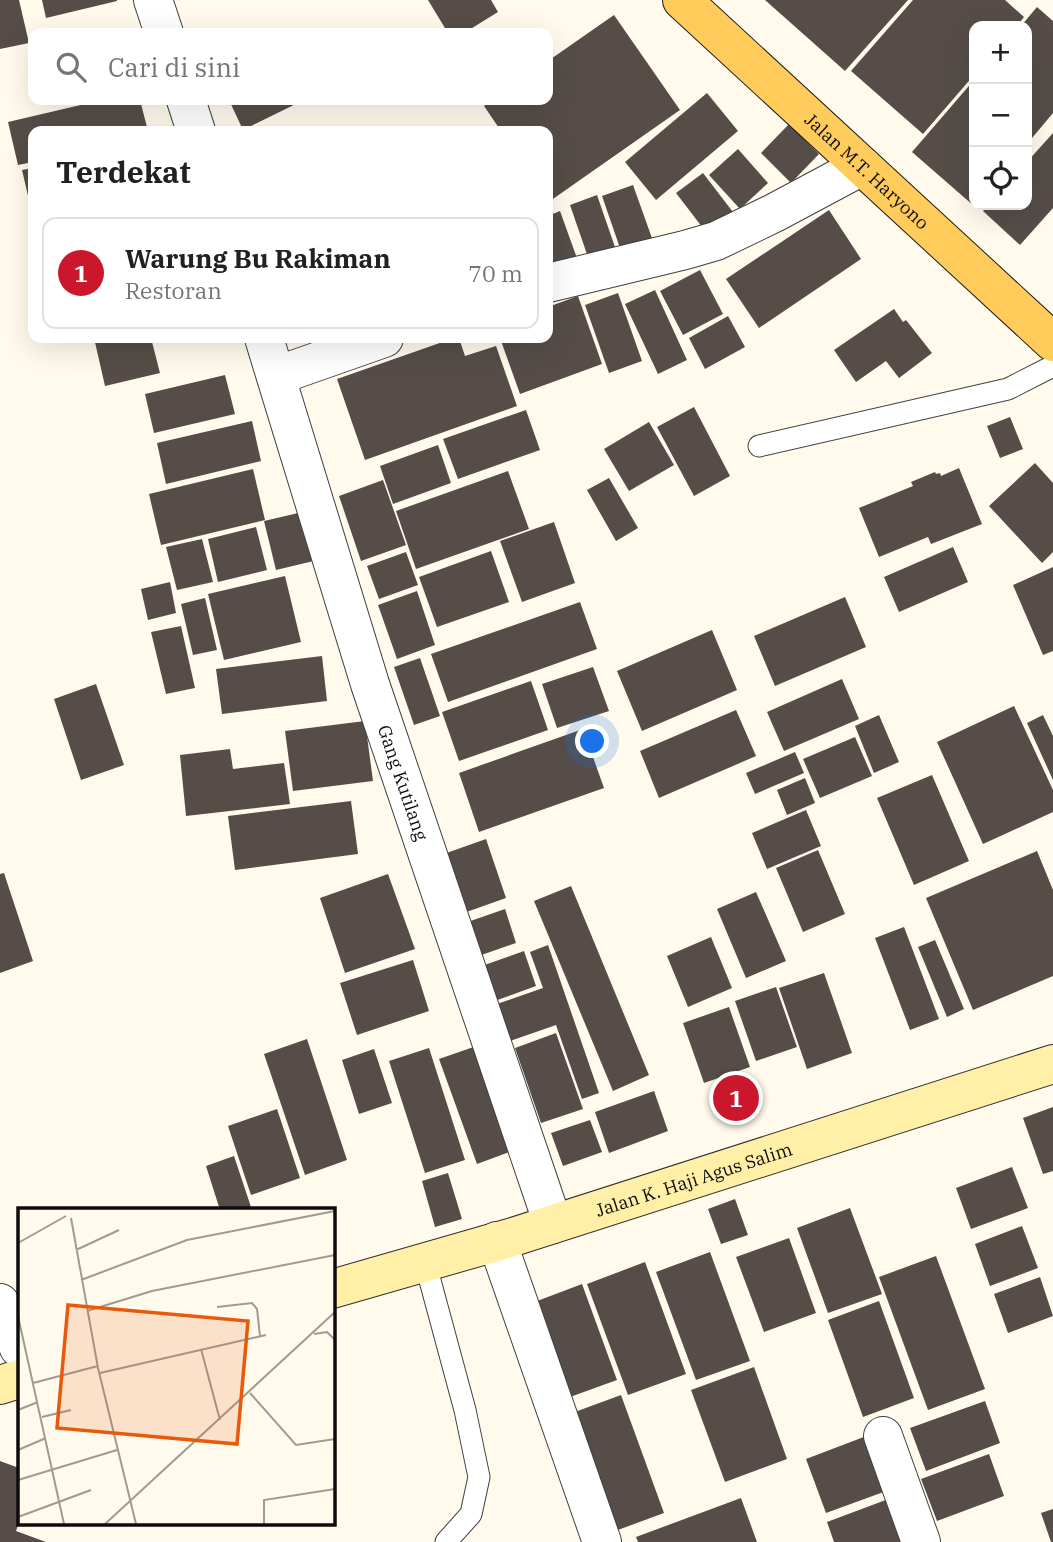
<!DOCTYPE html>
<html lang="id">
<meta charset="utf-8">
<style>
body{margin:0;font-family:"IBM Plex Serif",serif;background:#f2f2f2;color:#202124}
.controls{position:absolute;right:21px;top:21px;display:grid;overflow:hidden;border-radius:14px;box-shadow:0 7px 28px #0002}
.controls button{width:63px;height:63px;display:grid;place-items:center;padding:0;border:0;border-bottom:2px solid #e0e0e0;background:#fff;color:#202124;font:35px sans-serif}
.you{position:absolute;left:593px;top:742px;width:24px;height:24px;margin:-18px;border:5px solid #fff;border-radius:50%;background:#1a73e8;box-shadow:0 0 0 10px #1a73e833}
.badge{display:grid;place-items:center;width:46px;height:46px;border-radius:50%;background:#ca172c;color:#fff;font-size:23px;font-weight:700}
.pin{position:absolute;translate:-50% -50%;border:4px solid #fff;box-shadow:0 2px 7px #0006}
.list{margin:0;padding:0;list-style:none}
h2{display:flex;justify-content:space-between;align-items:center;height:91px;margin:0;padding:0 28px;font-size:30px}
h2 small{font-size:23px;font-weight:400;color:#757577}
.list li{display:grid;grid-template-columns:46px 1fr auto;gap:21px;align-items:center;box-sizing:border-box;height:112px;margin:0 14px 14px;padding:0 14px;border:2px solid #e0e0e0;border-radius:14px}
.list b{display:block;font-size:26px;white-space:nowrap}
.list p{margin:0;font-size:23px;white-space:nowrap;color:#757577}
.list em{font-size:23px;font-style:normal;color:#757577}
.icon{flex:none;width:38px;height:38px;fill:none;stroke:currentColor;stroke-width:2;stroke-linecap:round;stroke-linejoin:round}
.map{position:relative;flex:none;width:1053px;height:1542px;overflow:hidden}
.search{position:absolute;background:#fff;box-shadow:0 7px 28px #0002;left:28px;top:28px;width:525px;height:77px;display:flex;align-items:center;gap:18px;box-sizing:border-box;padding:0 24px;border-radius:14px;color:#757577;font-size:26px}
.panel{position:absolute;background:#fff;box-shadow:0 7px 28px #0002;left:28px;top:126px;width:525px;height:217px;border-radius:14px}
.map>svg:first-child{display:block}
</style>
<div class="map">
<svg width="1053" height="1542" viewBox="0 0 1053 1542">
<rect width="100%" height="100%" fill="#fffaec"/>
<!-- building -->
<path fill="#564d48" d="M0 0H19L29 43 0 49Z
M42 0H117V1L46 18Z
M428 0H491L498 12 464 33H448Z
M765 0H908L845 71Z
M913 0H1005L1024 17 1017 26H974V75L923 134 851 71Z
M1037 7 1053 21V113L1027 144V26H1021Z
M614 15 680 110 550 201 548 198V131H501L484 106 492 100H548V61Z
M974 80V206L912 152Z
M707 93 738 131 656 200 625 162Z
M102 100H140L148 131H33V162L18 165 8 122Z
M229 100H304L243 130Z
M789 124 819 154 791 183 761 153Z
M1053 133V208L1020 245 983 211 989 205H1027V162Z
M738 149 768 183 740 209 709 175Z
M33 168V199L29 200 22 170Z
M703 173 736 216 709 236 676 193Z
M633 185 653 241 621 251 602 196Z
M597 195 616 250 589 260 570 205Z
M829 210 861 259 759 328 726 279Z
M560 211 578 261 548 272V216Z
M700 270 723 314 683 335 660 291Z
M655 290 687 360 658 374 625 304Z
M618 293 642 361 609 373 585 305Z
M578 296 602 364 520 394 500 338H548V307Z
M894 309 903 322 906 320 932 353 899 378 886 361 856 382 834 350Z
M728 316 745 347 705 369 689 338Z
M94 338H151L160 373 105 386Z
M454 338H459L465 356 496 346 517 406 365 460 337 379Z
M225 375 235 414 154 433 145 394Z
M694 407 730 476 694 496 657 427Z
M526 410 540 450 458 479 443 439Z
M1010 417 1023 449 1000 458 987 426Z
M252 421 261 461 166 484 157 443Z
M649 422 674 465 629 491 604 449Z
M438 445 451 483 393 504 380 466Z
M1035 463 1053 483V552L1042 563 989 506Z
M959 468 982 524 931 544 928 537 879 557 859 508 913 486 911 482 935 472 936 474 940 473 941 476Z
M253 469 265 520 161 545 149 494Z
M508 471 529 529 416 569 396 511Z
M609 478 638 528 616 541 587 490Z
M383 480 406 545 361 561 339 496Z
M311 510 322 559 276 570 264 521Z
M554 522 575 583 522 602 500 541Z
M256 527 267 570 218 582 208 539Z
M202 539 213 582 177 590 166 547Z
M953 547 968 582 899 612 884 577Z
M491 551 509 602 437 627 419 577Z
M406 552 418 585 379 599 367 566Z
M1053 567V651L1043 655 1013 585Z
M285 576 301 642 224 660 208 594Z
M170 582 176 613 148 620 141 589Z
M417 591 435 645 397 659 378 605Z
M845 597 866 647 775 686 754 636Z
M205 598 217 650 193 655 181 604Z
M580 602 597 649 448 702 431 654Z
M181 626 195 688 166 694 151 632Z
M712 630 737 690 642 731 617 671Z
M322 656 327 701 222 714 216 669Z
M420 658 440 716 414 725 394 667Z
M593 667 609 711 557 728 542 684Z
M842 679 859 719 784 751 767 712Z
M531 681 548 730 459 761 442 712Z
M96 684 124 765 81 780 54 699Z
M1014 706 1053 790V812L983 844 937 742Z
M736 710 756 756 659 798 640 751Z
M879 715 899 762 874 773 855 726Z
M1043 715 1053 736V780L1027 723Z
M365 721 373 781 293 791 285 731Z
M583 729 604 788 479 832 459 773Z
M855 737 872 776 820 798 803 759Z
M230 749 233 769 284 763 290 804 186 816 180 755Z
M795 752 804 773 755 794 746 773Z
M932 775 969 861 914 885 877 798Z
M805 778 815 803 787 815 777 790Z
M351 801 358 854 235 870 228 816Z
M806 810 821 846 767 869 752 833Z
M486 839 506 898 458 915 438 856Z
M818 850 845 914 803 932 776 868Z
M1037 851 1053 890V976L973 1010 926 898Z
M4 873 33 961 0 973V874Z
M388 874 415 949 345 973 320 898Z
M571 886 649 1075 613 1091 534 901Z
M756 892 786 961 746 978 717 909Z
M505 909 516 943 470 959 459 925Z
M904 927 939 1019 910 1030 875 938Z
M711 937 732 988 688 1007 667 956Z
M935 940 964 1009 947 1017 918 947Z
M548 945 599 1093 582 1099 556 1025 510 1041 497 1004 543 988 530 952Z
M524 951 536 986 492 1002 479 967Z
M413 960 429 1011 357 1035 340 983Z
M824 973 852 1053 807 1069 779 988Z
M776 987 797 1047 756 1061 735 1001Z
M729 1007 750 1067 704 1083 683 1023Z
M556 1033 583 1109 541 1123 515 1048Z
M307 1039 347 1160 305 1175 264 1054Z
M485 1043 523 1147 477 1164 439 1059Z
M429 1048 465 1160 425 1173 389 1061Z
M374 1049 392 1103 359 1114 342 1060Z
M654 1091 668 1131 609 1153 595 1112Z
M1053 1107V1171L1043 1174 1023 1118Z
M277 1109 300 1178 251 1195 228 1126Z
M590 1120 602 1152 563 1166 551 1133Z
M234 1156 252 1210H220L206 1166Z
M1012 1167 1028 1208 971 1229 956 1188Z
M448 1173 462 1219 435 1227 422 1181Z
M735 1199 748 1235 721 1244 708 1209Z
M850 1208 882 1294 828 1313 797 1228Z
M1022 1226 1038 1268 990 1286 975 1244Z
M789 1238 816 1313 764 1332 736 1257Z
M710 1252 750 1361 696 1380 656 1272Z
M936 1256 985 1389 928 1410 879 1277Z
M645 1262 686 1374 628 1395 587 1284Z
M1040 1277 1053 1316 1008 1333 994 1294Z
M582 1284 617 1380 559 1401 524 1306Z
M879 1301 914 1398 863 1417 828 1320Z
M754 1367 787 1459 725 1482 691 1390Z
M621 1395 664 1513 607 1534 564 1416Z
M985 1401 1000 1443 926 1471 910 1428Z
M869 1435 889 1490 826 1513 806 1459Z
M989 1454 1004 1496 937 1521 921 1479Z
M0 1461 19 1468V1522L16 1531 46 1542H0Z
M741 1498 757 1542H638L636 1537Z
M891 1498 907 1542H834L827 1522Z
M1053 1509V1542H1051L1041 1513Z"/>
<g fill="none" stroke-linecap="round" stroke-linejoin="round">
<!-- lane casing -->
<g stroke="#404040" stroke-width="23">
<path id="lane" d="M759 446 1008 389 1053 366
M425 1262 465 1410 479 1477 471 1514 446 1542"/>
</g>
<!-- street casing -->
<g stroke="#404040" stroke-width="40">
<g id="street">
<path d="M153 0 164 33"/>
<path d="M186 100 196 131"/>
<path d="M548 283 685 250 716 241 774 213 862 166"/>
<path id="s1" d="M264 338 370 684 553 1224"/>
<path d="M276 376 384 338"/>
<path d="M497 1241 602 1542"/>
<path d="M0 1303 19 1348"/>
<path d="M883 1436 921 1542"/>
</g>
</g>
<!-- secondary casing -->
<g stroke="#2f2f2f" stroke-width="40">
<g id="secondary">
<path id="s2" d="M332 1289 513 1237 1053 1064"/>
<path d="M0 1385 19 1379"/>
</g>
</g>
<!-- primary casing -->
<g stroke="#1e1e1e" stroke-width="40">
<g id="primary">
<path id="s3" d="M682 0 1053 342"/>
</g>
</g>
<!-- lane -->
<use href="#lane" stroke="#fff" stroke-width="21"/>
<!-- street -->
<use href="#street" stroke="#fff" stroke-width="38"/>
<!-- secondary -->
<use href="#secondary" stroke="#ffefa7" stroke-width="38"/>
<!-- primary -->
<use href="#primary" stroke="#ffcc5c" stroke-width="38"/>
</g>
<g text-anchor="middle" dominant-baseline="central" stroke-width="7" stroke-linejoin="round" paint-order="stroke">
<!-- street labels -->
<g font-size="18" fill="#0d0d0d" stroke="#fff">
<text stroke="none"><textPath href="#s3" startOffset="252">Jalan M.T. Haryono</textPath></text>
<text stroke="none"><textPath href="#s1" startOffset="466">Gang Kutilang</textPath></text>
<text stroke="none"><textPath href="#s2" startOffset="378">Jalan K. Haji Agus Salim</textPath></text>
</g>
</g>
<!-- overview -->
<g transform="translate(18 1208)">
<rect width="317" height="317" fill="#fffaec"/>
<path fill="none" stroke="#9e9b93" stroke-width="2" d="M53 10 80 160 118 316M0 35 48 8M58 42 101 22M63 72 169 32 317 3M199 99 234 95 239 101 242 128M69 103 134 83 317 47M0 108 46 316M296 126 309 124 317 132M183 141 202 212M82 165 248 127M15 175 80 158M232 185 278 237 317 231M0 202 20 194M24 209 53 202M0 242 28 230M0 272 99 242M0 309 73 282M87 316 317 104M246 316V292L317 281"/>
<path fill="#e8590c" fill-opacity="0.15" stroke="#e8590c" stroke-width="3.5" d="M50 97 230 113 219 236 39 220Z"/>
<rect width="317" height="317" fill="none" stroke="#0d0d0d" stroke-width="3.5"/>
</g>
</svg>
<div class="controls">
<button>+</button>
<button>−</button>
<button><svg class="icon" aria-label="locate" viewBox="0 0 24 24"><circle cx="12" cy="12" r="6"/><path d="M12 2v4M12 18v4M2 12h4M18 12h4"/></svg></button>
</div>
<div class="you"></div>
<div class="pin badge" style="left:736px;top:1098px">1</div>
<div class="search"><svg class="icon" aria-label="search" viewBox="0 0 24 24"><circle cx="10" cy="10" r="6"/><path d="M15 15l6 6"/></svg>Cari di sini</div>
<section class="panel">
<h2>Terdekat<small></small></h2>
<ul class="list">
<li><span class="badge">1</span><div><b>Warung Bu Rakiman</b><p>Restoran</p></div><em>70 m</em></li>
</ul>
</section>
</div>
